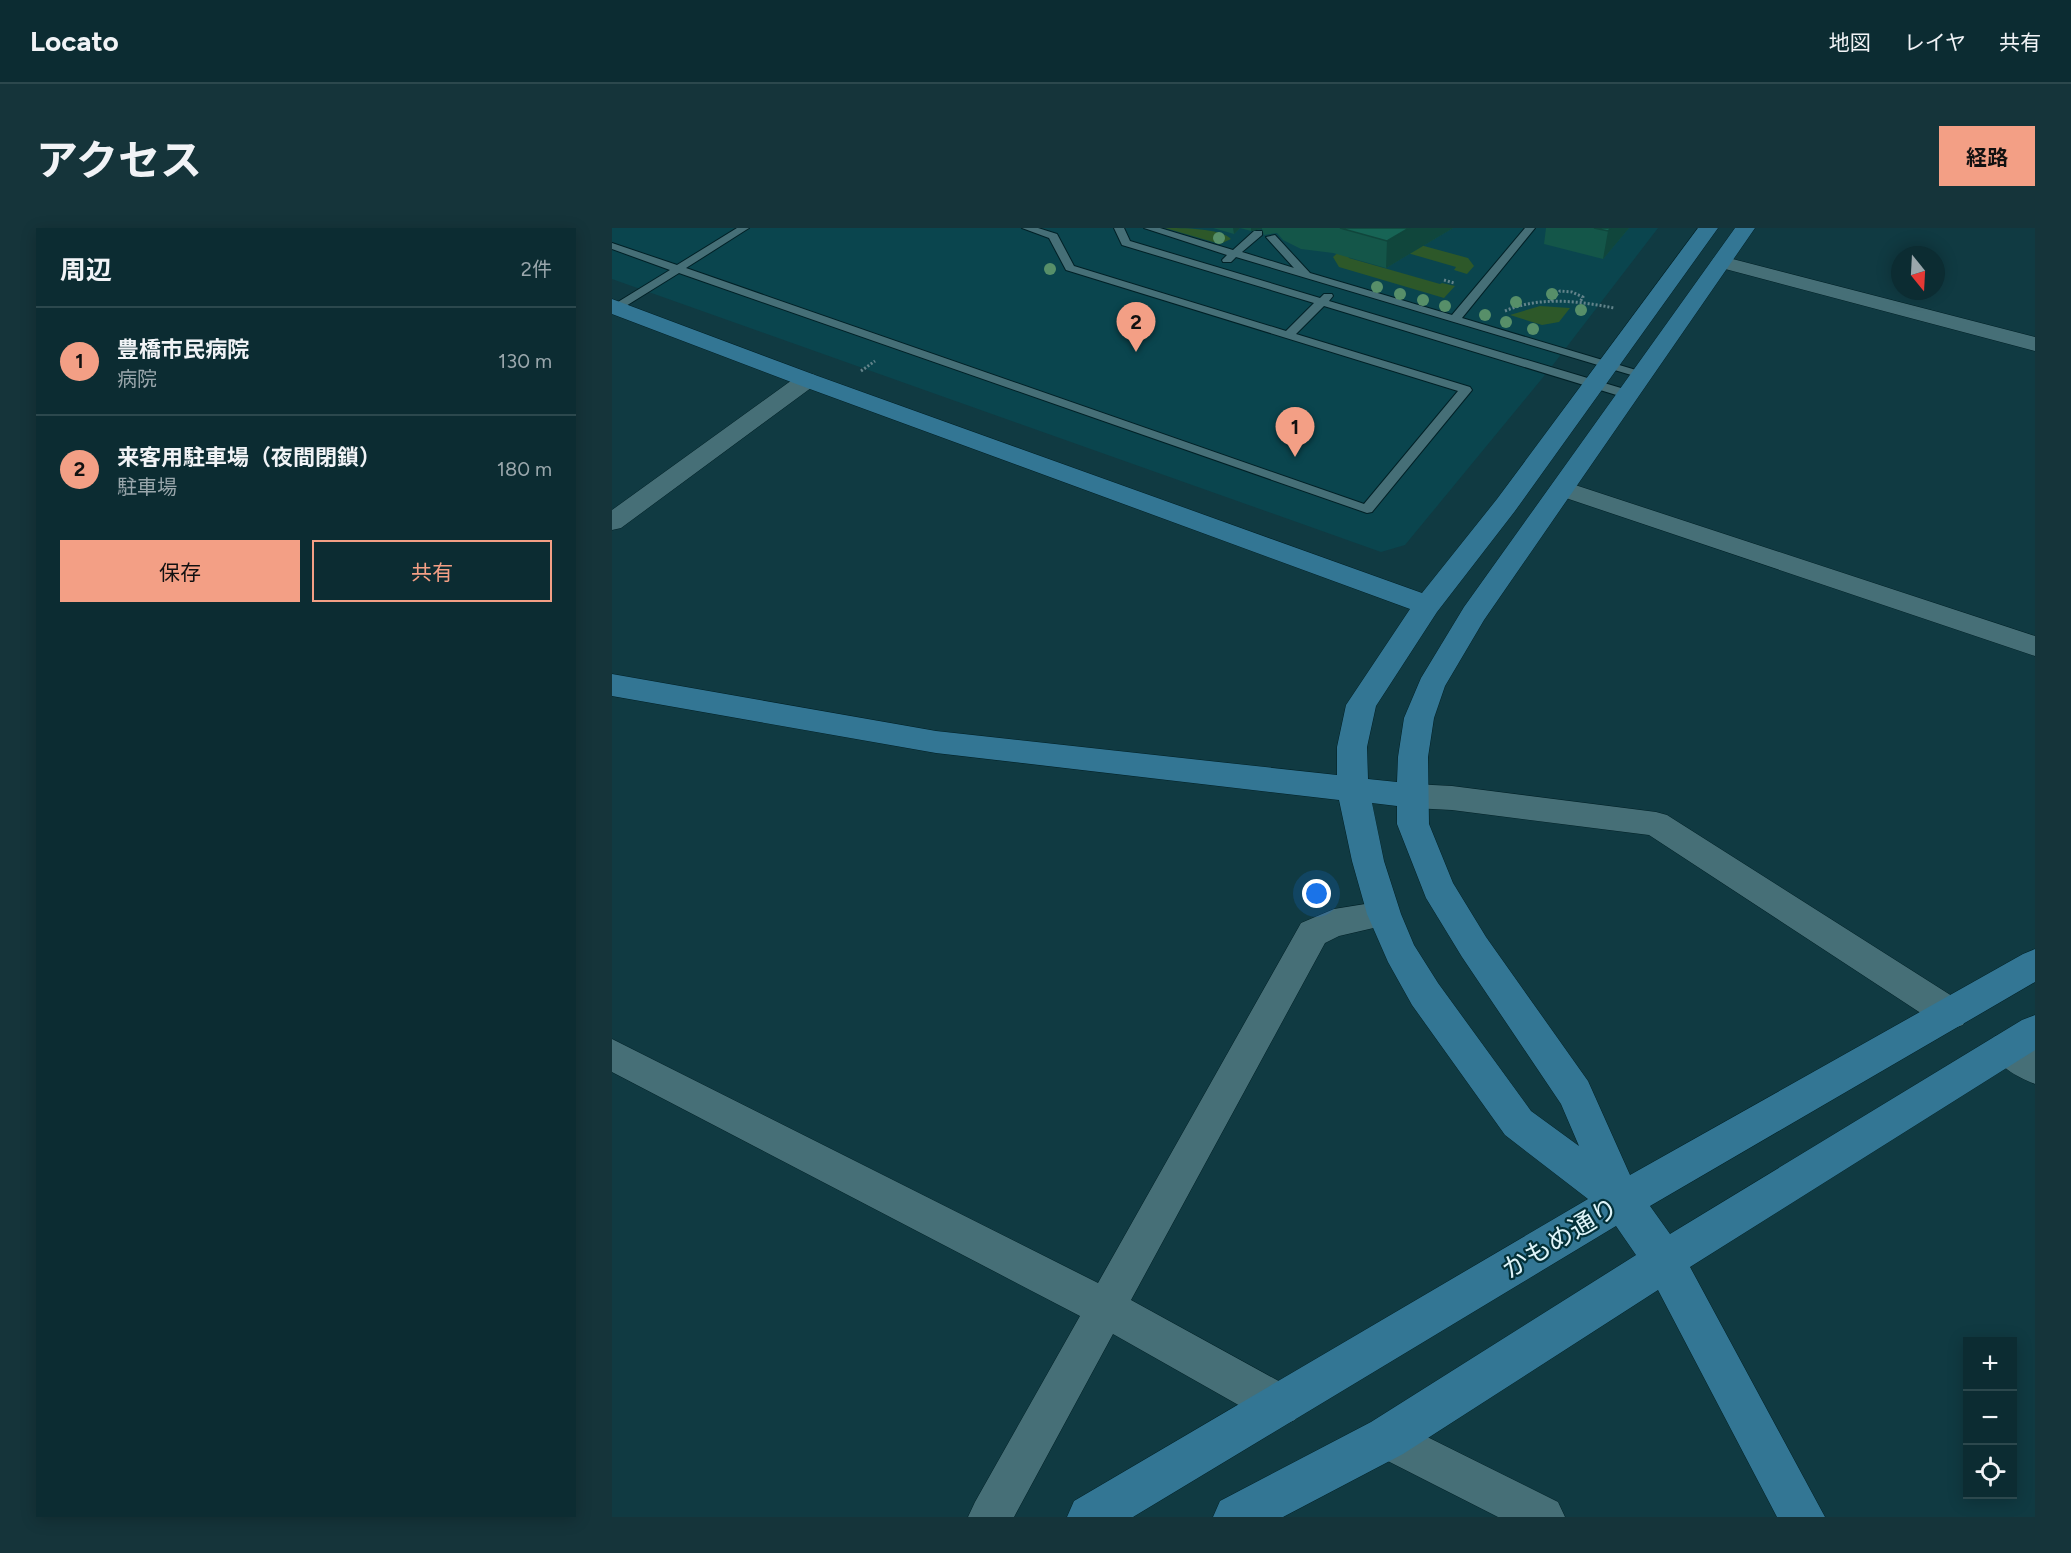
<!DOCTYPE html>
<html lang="ja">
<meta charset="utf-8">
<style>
body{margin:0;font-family:Figtree,"Noto Sans JP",sans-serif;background:#15343a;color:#f1f3f6}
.controls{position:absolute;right:18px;bottom:18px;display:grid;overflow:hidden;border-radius:0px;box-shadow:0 3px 15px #0003}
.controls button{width:54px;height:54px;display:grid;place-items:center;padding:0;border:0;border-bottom:2px solid #2c484d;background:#0c2c32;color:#f1f3f6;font:30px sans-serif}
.compass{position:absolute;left:1279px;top:18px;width:54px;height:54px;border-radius:50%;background:#0c2c32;box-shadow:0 3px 15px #0003;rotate:162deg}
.you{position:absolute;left:705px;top:666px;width:21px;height:21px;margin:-15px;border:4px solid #fff;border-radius:50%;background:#1a73e8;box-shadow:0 0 0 9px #1a73e833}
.badge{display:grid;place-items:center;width:39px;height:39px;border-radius:50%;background:#f39f85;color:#111;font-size:20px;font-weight:700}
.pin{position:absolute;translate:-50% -50px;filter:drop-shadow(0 2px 3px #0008)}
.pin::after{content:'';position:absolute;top:32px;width:21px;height:18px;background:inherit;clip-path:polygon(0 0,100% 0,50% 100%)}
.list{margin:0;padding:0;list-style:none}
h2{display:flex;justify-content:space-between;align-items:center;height:78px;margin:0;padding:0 24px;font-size:26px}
h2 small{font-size:20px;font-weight:400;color:#9aa7ac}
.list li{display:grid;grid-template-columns:39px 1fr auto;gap:18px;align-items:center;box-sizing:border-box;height:108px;padding:0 24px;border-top:2px solid #2c484d}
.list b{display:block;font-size:22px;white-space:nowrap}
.list p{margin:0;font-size:20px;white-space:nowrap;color:#9aa7ac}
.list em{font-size:20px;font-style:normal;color:#9aa7ac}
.actions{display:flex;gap:12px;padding:18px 24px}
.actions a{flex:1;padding:14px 0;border:2px solid #f39f85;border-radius:0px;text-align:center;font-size:21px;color:#f39f85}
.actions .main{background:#f39f85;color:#111}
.icon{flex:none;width:33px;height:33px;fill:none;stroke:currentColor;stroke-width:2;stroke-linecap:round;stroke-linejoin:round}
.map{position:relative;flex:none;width:1423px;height:1289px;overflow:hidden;border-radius:0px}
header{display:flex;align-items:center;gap:36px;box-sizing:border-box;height:84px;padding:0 30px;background:#0c2c32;border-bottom:2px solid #2c484d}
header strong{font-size:28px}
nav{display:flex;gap:33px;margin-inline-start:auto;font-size:21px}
.intro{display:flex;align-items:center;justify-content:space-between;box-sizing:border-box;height:144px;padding:0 36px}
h1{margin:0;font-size:42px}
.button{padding:15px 27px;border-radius:0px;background:#f39f85;color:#111;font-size:21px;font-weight:700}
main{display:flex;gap:36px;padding:0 36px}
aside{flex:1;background:#0c2c32;border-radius:0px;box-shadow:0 3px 15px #0003}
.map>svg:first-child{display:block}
</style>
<header>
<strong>Locato</strong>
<nav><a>地図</a><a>レイヤ</a><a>共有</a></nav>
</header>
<div class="intro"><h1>アクセス</h1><a class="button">経路</a></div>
<main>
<aside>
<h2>周辺<small>2件</small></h2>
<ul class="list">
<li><span class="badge">1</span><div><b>豊橋市民病院</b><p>病院</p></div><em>130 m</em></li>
<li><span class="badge">2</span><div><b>来客用駐車場（夜間閉鎖）</b><p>駐車場</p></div><em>180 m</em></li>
</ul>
<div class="actions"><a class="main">保存</a><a>共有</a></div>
</aside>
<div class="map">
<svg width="1423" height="1289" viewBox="0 0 1423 1289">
<rect width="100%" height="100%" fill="#103a42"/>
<!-- built -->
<path fill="#0a454e" d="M0 0H1046L937 142 793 317 769 324 0 51Z"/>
<!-- green -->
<path fill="#2d5829" d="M553 0C570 0 608 0 619 11L608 16Z
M768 6 856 30 862 38 855 46 842 42 844 39 754 13Z
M732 19 737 30 828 56 830 55 843 58 832 70 727 39 721 29Z
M928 78 958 80 947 94 930 97 898 87Z"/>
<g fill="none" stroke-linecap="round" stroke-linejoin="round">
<!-- lane casing -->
<g stroke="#012026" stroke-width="2">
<path id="lane" d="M125 0H137L74 40 752 276 846 163 454 42 437 10 410 0H426L445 6 462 38 674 103 702 75 510 17 502 0H512L518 13 708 70 712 66H720L721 68 717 73 1019 163 1021 166 1019 169H1011L712 78 684 106 858 159 860 162 760 284 755 285 67 45 9 81 0 80 1 77 58 42 0 21V15L65 37Z
M532 0H548L621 22 642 3H650V7L630 24 682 40 654 9 663 7 698 45 840 87 913 0H923L850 90 1034 145 1036 147 1030 151 1026 149 624 29 619 34H611L610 32 615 27Z"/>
</g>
<!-- street casing -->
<g stroke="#012026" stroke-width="1">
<path id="street" d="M1109 28 1423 109V123L1102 38 1099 34 1102 30Z
M195 145 203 147 206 152 203 157 9 300 0 302V282L187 147Z
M951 253 1423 408V428L942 266 939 261 942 256Z
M801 556 840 558 1044 584 1055 587 1351 775 1356 786 1351 797 1339 801 1327 797 1037 607 840 582 801 580 790 576 786 568 790 560Z
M772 673 783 677 788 686 783 695 727 708 713 715 519 1072 683 1162 689 1177 683 1192 668 1198 653 1192 501 1106 402 1289H356L363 1274 468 1088 0 844V811L486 1055 689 695 722 681Z
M1394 804 1406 809 1423 820V856C1405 849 1385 838 1377 820L1382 809Z
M775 1189 946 1274 953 1289H886L760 1225 754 1210 760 1195Z"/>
</g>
<!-- secondary casing -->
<g stroke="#012026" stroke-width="1">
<path id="secondary" d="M1086 0H1106L903 283 825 384 764 478 755 519 756 551 785 554 786 529 792 490 809 450 852 379 1123 0H1143L872 392 833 458 822 490 816 529 817 596 841 655 874 709 976 853 1018 947 1411 726 1423 721V754L1038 978 1058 1006 1410 792 1423 787V822L1078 1039 1213 1289H1165L1046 1062 791 1226 671 1289H601L608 1273 759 1194 1024 1027 1004 998 521 1289H455L462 1273 976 971 893 907 800 777 776 734 755 686 740 633 727 572 324 525 0 468V446L324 503 725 547V519L734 477 798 381 187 157 0 86V71L203 147 810 365 885 271ZM760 575 785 578V596L814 670 850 729 949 876 967 918 919 883 826 755 802 717 789 686 772 633Z"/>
</g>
<!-- path -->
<path stroke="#63848b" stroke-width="3" stroke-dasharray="2 2" stroke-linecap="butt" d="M832 52 842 55
M939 73 948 63 960 64 971 69 968 74
M893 83C928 68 966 73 1002 80
M249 143 263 133"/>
<!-- lane -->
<use href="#lane" fill="#466f77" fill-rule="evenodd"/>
<!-- street -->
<use href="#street" fill="#466f77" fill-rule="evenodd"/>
<!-- secondary -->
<use href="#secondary" fill="#337694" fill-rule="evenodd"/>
</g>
<!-- trees -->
<g fill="#578f69">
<circle cx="607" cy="10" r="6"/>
<circle cx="438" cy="41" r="6"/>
<circle cx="765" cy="59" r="6"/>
<circle cx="788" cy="66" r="6"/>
<circle cx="940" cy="66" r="6"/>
<circle cx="811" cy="72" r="6"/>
<circle cx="904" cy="74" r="6"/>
<circle cx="833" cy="78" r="6"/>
<circle cx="969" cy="82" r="6"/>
<circle cx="873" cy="87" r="6"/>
<circle cx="894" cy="94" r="6"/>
<circle cx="921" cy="101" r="6"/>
</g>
<!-- wall -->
<path fill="#145649" d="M601 0H841L774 40 721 25 689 21 671 12 665 5 652 7 650 1 639 3 628 0 622 6Z
M934 0H1017L991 31 932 16Z"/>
<!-- shaded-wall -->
<path fill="#10463c" d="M621 0H628L622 6Z
M639 0H650V1L639 3Z
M797 0H841L774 40 775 13Z
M999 0H1017L991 31 996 3Z"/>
<!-- building -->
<path fill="#176455" stroke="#10463c" stroke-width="1.5" d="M728 0H797L775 13Z
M982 0H999L996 3Z"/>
<g text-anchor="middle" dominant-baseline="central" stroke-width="4.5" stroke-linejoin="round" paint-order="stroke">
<!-- near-street labels -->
<g font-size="26" fill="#dff4f9" stroke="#033038">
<text transform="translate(948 1010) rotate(-31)">かもめ通り</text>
</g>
</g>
</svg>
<div class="controls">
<button>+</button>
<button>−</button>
<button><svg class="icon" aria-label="locate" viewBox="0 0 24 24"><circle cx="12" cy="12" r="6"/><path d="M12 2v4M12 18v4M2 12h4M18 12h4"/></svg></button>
</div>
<svg class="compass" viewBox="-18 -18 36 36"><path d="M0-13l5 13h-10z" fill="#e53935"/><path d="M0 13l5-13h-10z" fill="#9aa7ac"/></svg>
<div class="you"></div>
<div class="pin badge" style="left:683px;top:229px">1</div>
<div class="pin badge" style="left:524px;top:124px">2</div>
</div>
</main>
